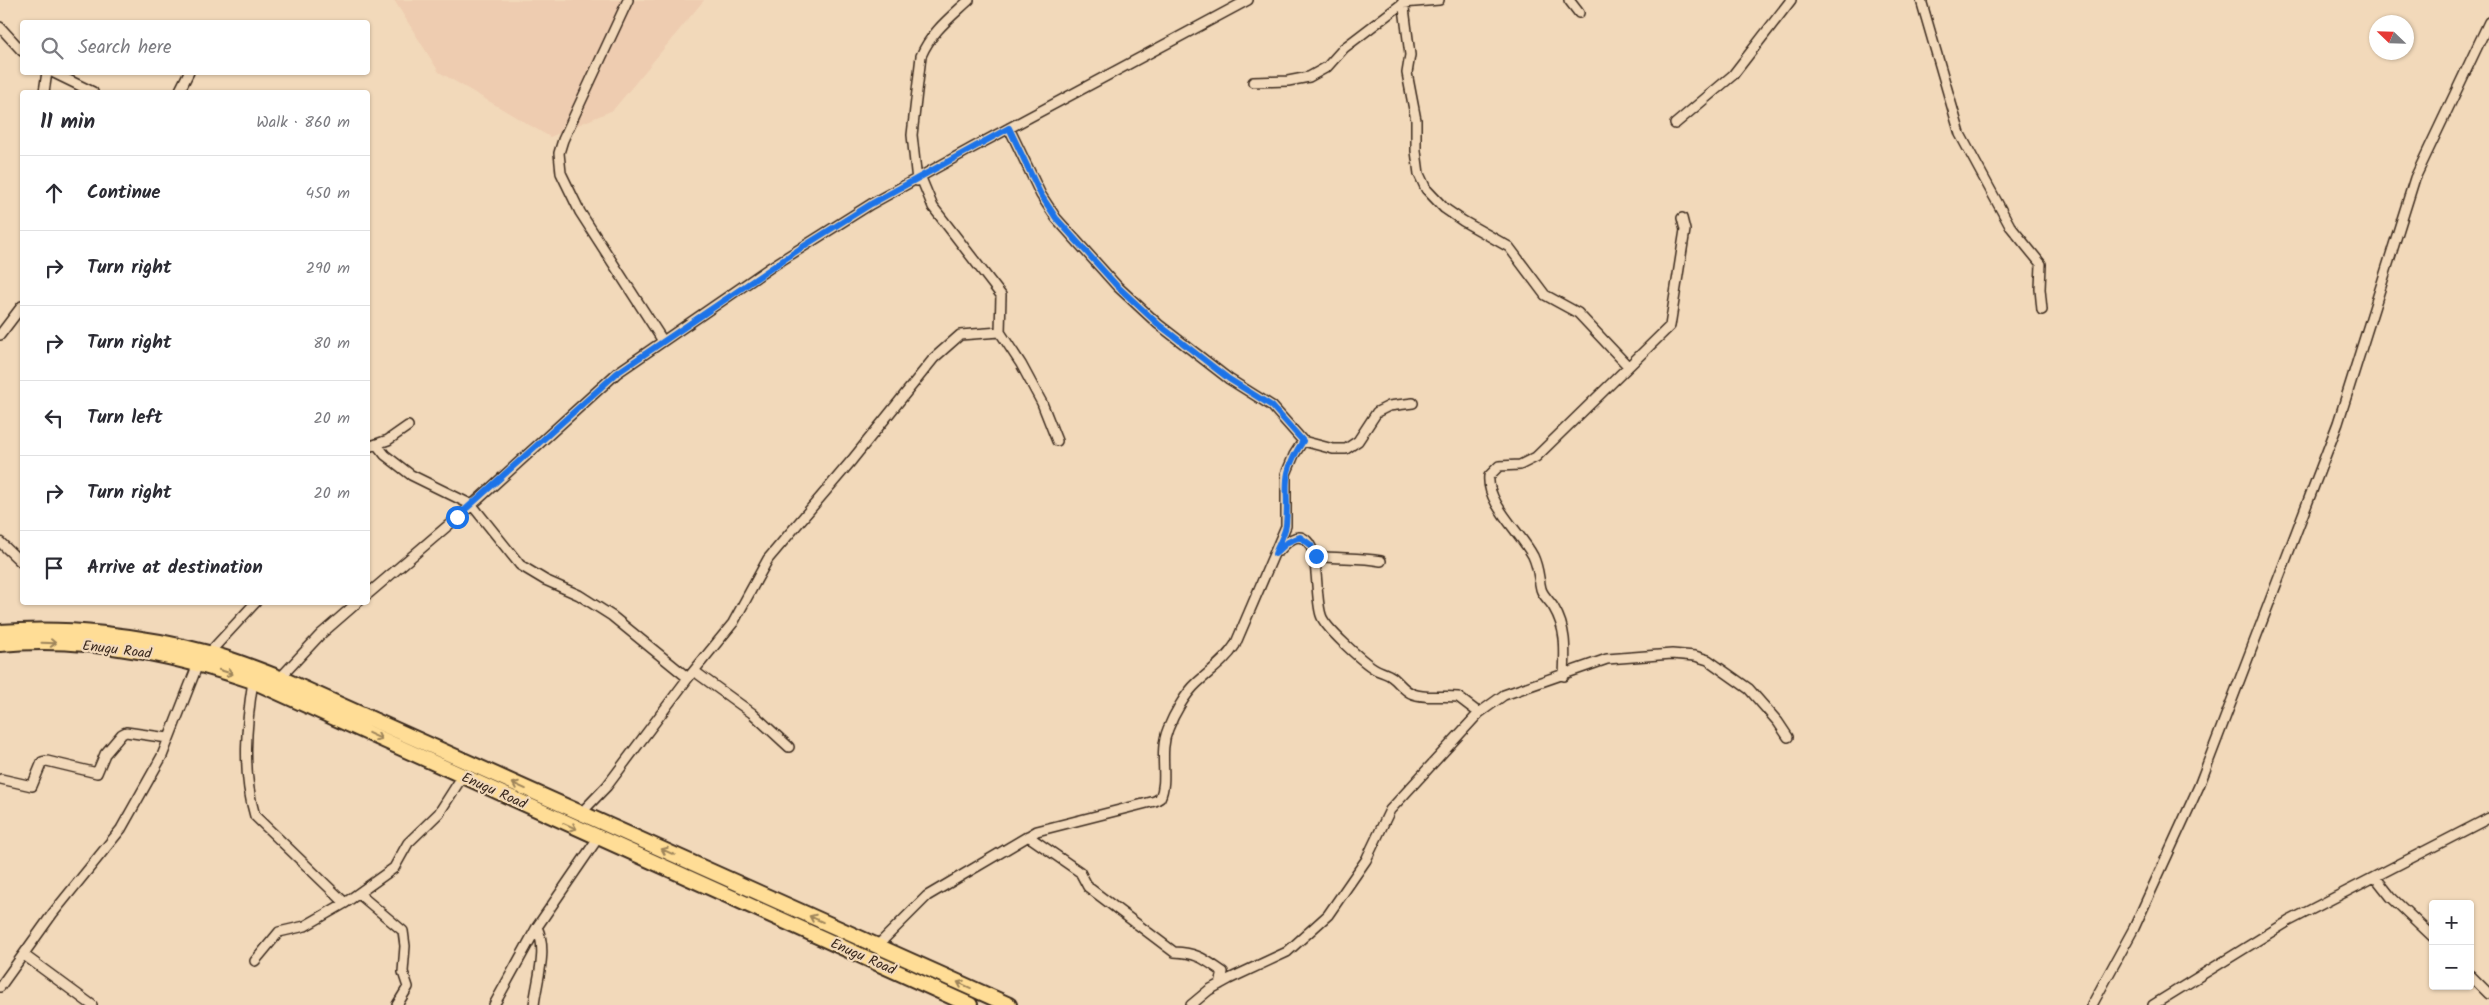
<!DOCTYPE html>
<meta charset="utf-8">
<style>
body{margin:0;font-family:Kalam,sans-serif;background:#f7f7f7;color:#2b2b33}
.controls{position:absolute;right:15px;bottom:15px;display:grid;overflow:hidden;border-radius:5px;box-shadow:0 1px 4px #0004}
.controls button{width:45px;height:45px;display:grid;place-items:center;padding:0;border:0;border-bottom:1px solid #e1e1e2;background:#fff;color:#2b2b33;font:25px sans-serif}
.compass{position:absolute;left:2369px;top:15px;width:45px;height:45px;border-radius:50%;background:#fff;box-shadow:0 1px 4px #0004;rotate:293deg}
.stop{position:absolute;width:15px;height:15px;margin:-11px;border:4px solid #1a73e8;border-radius:50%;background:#fff}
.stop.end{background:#1a73e8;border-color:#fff;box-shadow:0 1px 5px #0008}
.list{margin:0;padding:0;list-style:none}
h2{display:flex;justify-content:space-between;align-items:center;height:65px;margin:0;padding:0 20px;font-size:21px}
h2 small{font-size:16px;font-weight:400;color:#7c7c81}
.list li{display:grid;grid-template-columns:32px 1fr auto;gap:15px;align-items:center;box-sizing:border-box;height:75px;padding:0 20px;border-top:1px solid #e1e1e2}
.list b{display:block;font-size:19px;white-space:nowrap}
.list em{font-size:16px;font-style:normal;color:#7c7c81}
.icon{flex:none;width:28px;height:28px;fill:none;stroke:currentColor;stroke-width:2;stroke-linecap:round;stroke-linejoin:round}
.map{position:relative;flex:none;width:2489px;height:1005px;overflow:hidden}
.search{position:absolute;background:#fff;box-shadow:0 1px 4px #0004;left:20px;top:20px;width:350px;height:55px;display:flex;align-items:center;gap:12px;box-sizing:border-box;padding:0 18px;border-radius:5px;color:#7c7c81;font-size:19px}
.panel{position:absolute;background:#fff;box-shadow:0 1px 4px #0004;left:20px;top:90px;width:350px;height:515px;border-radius:5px}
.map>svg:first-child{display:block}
</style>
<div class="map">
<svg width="2489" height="1005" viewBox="0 0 2489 1005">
<rect width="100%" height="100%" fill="#f2d9ba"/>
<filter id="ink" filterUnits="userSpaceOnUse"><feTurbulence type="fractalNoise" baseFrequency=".02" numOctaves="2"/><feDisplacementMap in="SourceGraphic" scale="10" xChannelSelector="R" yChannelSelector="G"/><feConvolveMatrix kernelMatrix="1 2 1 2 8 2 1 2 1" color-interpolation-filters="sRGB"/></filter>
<g filter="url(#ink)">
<!-- built -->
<path fill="#eeccb0" d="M394 0H704L613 110 550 137 439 72Z"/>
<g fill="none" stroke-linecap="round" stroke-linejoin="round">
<!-- street casing -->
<g stroke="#3b2a1e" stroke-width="12">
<path id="street" d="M628 0 563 140 559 153 561 173 580 212 663 341
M1403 0 1410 55 1407 73 1416 120V151L1419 174 1426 189 1444 208 1463 221 1509 247 1545 295 1578 313 1627 365
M1569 0 1579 13
M1921 0 1960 134 2010 226 2041 264 2040 289 2042 310
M0 27 22 51
M52 72 93 92
M1253 82 1288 81 1309 77 1327 67 1344 48 1403 3 1439 0
M44 92 47 72
M179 92 189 72
M1675 124 1733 75 1791 0
M1009 128 1041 195 1056 218 1117 286 1158 324 1229 379 1272 406 1303 441 1333 449H1346L1358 441 1377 412 1389 406 1413 403
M921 178 933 207 1001 295 1000 332 1021 364 1042 403 1057 441
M917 181 912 135 921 56C931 32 951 17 969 0
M0 335 22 306
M377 445 385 455 411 475 472 505 520 565 545 580 579 595 612 616 688 678
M368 447 388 440 408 426
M0 542 22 563
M1279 551C1286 543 1297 531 1307 541 1319 552 1315 597 1321 615 1324 627 1363 662 1375 669 1380 672 1387 673 1392 677 1399 682 1404 691 1413 694 1427 699 1443 695 1458 697L1479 713
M1316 556C1338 559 1359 557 1381 561
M368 594 472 505 617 373 771 267 871 204 972 148 1248 0
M209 653 256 602
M694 671 752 713 789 747
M1564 676C1565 651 1567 630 1554 608 1551 602 1543 596 1541 589 1538 576 1539 569 1533 556 1521 533 1486 503 1489 476L1499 466 1520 465 1536 457 1670 326 1685 230 1682 218
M280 678 320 635 358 602
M253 681C246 725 242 773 255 816L345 903 394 868 408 843 439 813 462 777
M1 779 32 786 42 762 47 761 97 773 105 754 122 734 126 732 168 738
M581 813 607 786 688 678 733 623 768 559 852 460 934 358 960 335 1000 332
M1028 836 1080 872 1088 887 1174 952C1198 953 1204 959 1223 972L1220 984
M2376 878 2391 897 2433 937
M359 894 403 931 405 946 403 972 408 987 397 1005
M877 946 927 896 1037 831 1155 801 1160 798C1169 779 1158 753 1168 729 1174 714 1185 694 1197 683 1211 670 1225 661 1235 645L1286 526V474L1294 455 1303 441
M24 955 92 1005
M255 961 279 932 305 926 345 903
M2470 975 2489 994
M0 987 53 913 121 829 162 756 198 664
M494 1005 537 927 598 838
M534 1005C537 979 548 951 537 927
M1191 1005 1209 990 1229 979 1287 952 1328 915 1366 860 1390 810 1479 713 1504 695 1607 659 1672 654 1695 656 1708 660 1749 689 1778 722 1788 737
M2092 1005 2134 928 2199 786 2338 423 2415 178 2489 22
M2153 1005 2289 921 2489 818"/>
</g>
<!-- primary casing -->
<g stroke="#3b2a1e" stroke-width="18">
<path id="primary" d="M0 632C68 627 142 635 208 653 232 659 256 669 280 678L1009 1005
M0 644C85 636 173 654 253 681L970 1005"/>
</g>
<!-- street -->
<use href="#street" stroke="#f2d9ba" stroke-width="9"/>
<!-- primary -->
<use href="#primary" stroke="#ffdd96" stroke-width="14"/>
</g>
<!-- one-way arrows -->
<defs><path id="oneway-shaft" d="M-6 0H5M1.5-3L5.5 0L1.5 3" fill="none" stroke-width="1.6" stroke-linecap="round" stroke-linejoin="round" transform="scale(1.25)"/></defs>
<g stroke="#9d845a">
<use href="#oneway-shaft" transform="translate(49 643) rotate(2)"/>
<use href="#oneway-shaft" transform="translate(226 672) rotate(17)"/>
<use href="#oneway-shaft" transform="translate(375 736) rotate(25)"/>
<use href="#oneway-shaft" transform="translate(519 786) rotate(-156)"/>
<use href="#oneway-shaft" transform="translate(570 826) rotate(24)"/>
<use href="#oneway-shaft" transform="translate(668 852) rotate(-156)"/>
<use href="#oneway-shaft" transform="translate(816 919) rotate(-156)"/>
<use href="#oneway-shaft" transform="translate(964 985) rotate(-156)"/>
</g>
</g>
<g fill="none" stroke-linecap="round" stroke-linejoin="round" filter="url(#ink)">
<!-- route -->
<path stroke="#1a73e8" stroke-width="6" d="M457 517 617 373 804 246 871 204 1009 128 1041 195 1056 218 1117 286 1158 324 1229 379 1272 406 1303 441C1278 479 1290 486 1286 525 1285 534 1278 545 1275 554L1288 542 1300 537 1311 545 1316 556"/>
</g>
<g text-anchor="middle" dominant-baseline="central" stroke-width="4.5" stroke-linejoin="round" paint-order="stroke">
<!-- street labels -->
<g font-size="14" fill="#3b2a1e" stroke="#f2d9ba">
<text transform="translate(117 650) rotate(7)">Enugu Road</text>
<text transform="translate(494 791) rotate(24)">Enugu Road</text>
<text transform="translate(863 957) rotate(24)">Enugu Road</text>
</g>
</g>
</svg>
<div class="controls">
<button>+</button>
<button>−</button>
</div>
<svg class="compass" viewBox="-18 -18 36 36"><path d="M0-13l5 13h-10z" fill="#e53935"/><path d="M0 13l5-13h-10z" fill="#7c7c81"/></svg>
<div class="stop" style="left:457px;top:517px"></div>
<div class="stop end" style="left:1316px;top:556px"></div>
<div class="search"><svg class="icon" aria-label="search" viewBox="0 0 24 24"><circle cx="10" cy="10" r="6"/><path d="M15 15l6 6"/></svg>Search here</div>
<section class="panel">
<h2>11 min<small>Walk · 860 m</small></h2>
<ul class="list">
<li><svg class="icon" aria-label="ahead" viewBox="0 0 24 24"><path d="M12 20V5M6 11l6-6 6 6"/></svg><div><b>Continue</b></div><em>450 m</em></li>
<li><svg class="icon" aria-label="right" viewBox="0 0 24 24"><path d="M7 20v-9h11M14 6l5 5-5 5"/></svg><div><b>Turn right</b></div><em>290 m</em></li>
<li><svg class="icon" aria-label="right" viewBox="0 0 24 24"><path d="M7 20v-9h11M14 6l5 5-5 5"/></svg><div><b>Turn right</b></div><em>80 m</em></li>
<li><svg class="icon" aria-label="left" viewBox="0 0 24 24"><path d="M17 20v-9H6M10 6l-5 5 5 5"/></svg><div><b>Turn left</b></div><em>20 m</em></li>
<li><svg class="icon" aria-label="right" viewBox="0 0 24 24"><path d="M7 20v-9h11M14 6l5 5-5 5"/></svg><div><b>Turn right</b></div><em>20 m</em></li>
<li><svg class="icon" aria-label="arrive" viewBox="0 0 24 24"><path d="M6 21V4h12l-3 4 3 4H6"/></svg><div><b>Arrive at destination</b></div></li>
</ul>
</section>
</div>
